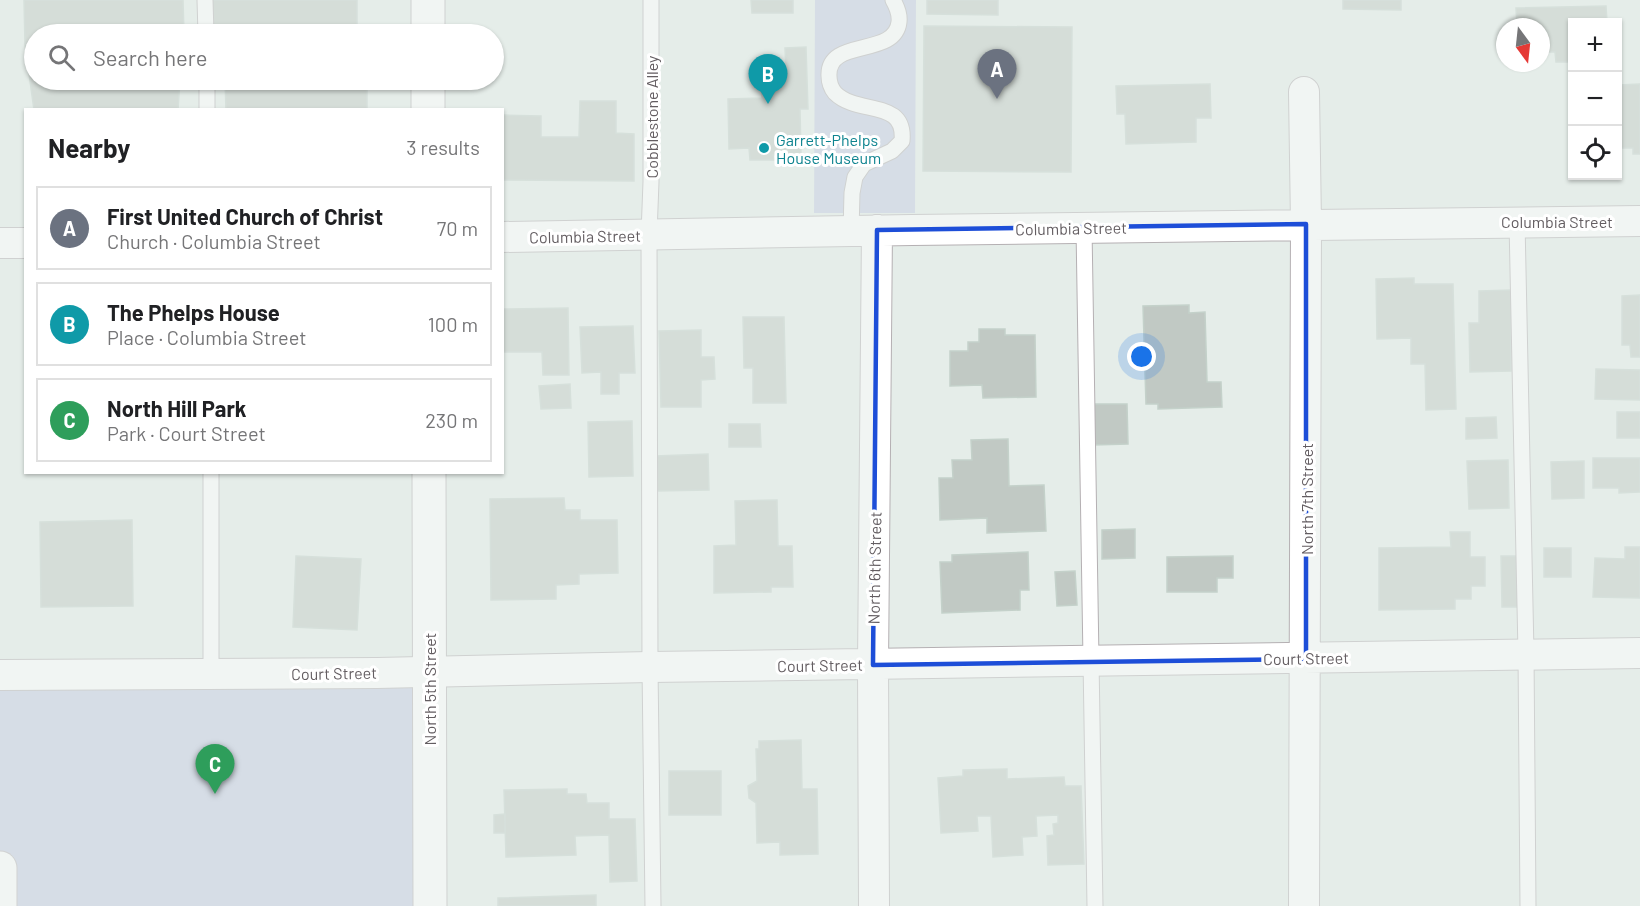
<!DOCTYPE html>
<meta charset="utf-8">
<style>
body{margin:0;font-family:Barlow,sans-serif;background:#f6f6f6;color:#202124}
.controls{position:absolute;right:18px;top:18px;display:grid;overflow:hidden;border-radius:0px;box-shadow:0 2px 4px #0004}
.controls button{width:54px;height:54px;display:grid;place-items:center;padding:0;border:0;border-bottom:2px solid #e0e0e0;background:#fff;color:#202124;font:30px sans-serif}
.compass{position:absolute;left:1496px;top:18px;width:54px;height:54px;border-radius:50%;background:#fff;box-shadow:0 2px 4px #0004;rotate:165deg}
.you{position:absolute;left:1142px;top:357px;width:21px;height:21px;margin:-15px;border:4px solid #fff;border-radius:50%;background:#1a73e8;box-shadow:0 0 0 9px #1a73e833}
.badge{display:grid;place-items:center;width:39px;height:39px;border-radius:50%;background:#db2777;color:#fff;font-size:20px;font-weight:700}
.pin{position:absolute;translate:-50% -50px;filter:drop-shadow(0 2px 3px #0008)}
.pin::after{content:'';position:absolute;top:32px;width:21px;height:18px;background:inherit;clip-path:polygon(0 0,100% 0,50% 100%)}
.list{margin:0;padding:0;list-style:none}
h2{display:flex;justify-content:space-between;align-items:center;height:78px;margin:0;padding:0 24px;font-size:26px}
h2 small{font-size:20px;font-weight:400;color:#757577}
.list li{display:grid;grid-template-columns:39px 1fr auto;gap:18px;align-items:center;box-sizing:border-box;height:84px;margin:0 12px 12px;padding:0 12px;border:2px solid #e0e0e0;border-radius:0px}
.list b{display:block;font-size:22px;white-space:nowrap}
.list p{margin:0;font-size:20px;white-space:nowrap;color:#757577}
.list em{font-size:20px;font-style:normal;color:#757577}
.icon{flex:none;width:33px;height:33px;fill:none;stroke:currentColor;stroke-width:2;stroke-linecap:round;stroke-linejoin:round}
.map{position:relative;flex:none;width:1640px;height:906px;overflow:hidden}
.search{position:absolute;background:#fff;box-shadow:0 2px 4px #0004;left:24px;top:24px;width:480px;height:66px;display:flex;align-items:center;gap:15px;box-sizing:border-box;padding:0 21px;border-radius:33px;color:#757577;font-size:22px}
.panel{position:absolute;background:#fff;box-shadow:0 2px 4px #0004;left:24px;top:108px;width:480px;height:366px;border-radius:0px}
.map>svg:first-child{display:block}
</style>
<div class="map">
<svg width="1640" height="906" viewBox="0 0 1640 906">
<rect width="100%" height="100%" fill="#e5ede9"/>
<!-- green -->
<path fill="#c4cbe2" d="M815 0H916L915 213H814Z
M429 672 430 906H0V675Z"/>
<!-- building -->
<path fill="#c1c9c4" stroke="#c4d1ca" stroke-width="1.5" d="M24 0H183L184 34H34V45H25Z
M208 0H357V33L205 31Z
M751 0H793V13H752Z
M927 0H998V15L927 14Z
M1343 0H1401V10L1343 9Z
M1606 6 1607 22H1572V62H1556L1555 52H1541V27H1517L1516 8Z
M924 26 1072 27 1071 172 923 171Z
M25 45H34V80H180L178 110H34Z
M806 47 808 109H800L801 154 773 155 774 160H750L749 148 729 149 728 99 762 98 761 74 786 73 785 48Z
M1618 73V85L1640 84V154H1633V148H1620V136H1618Z
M225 80H367V110H226Z
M1210 84 1211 118H1196V142L1126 144 1125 114H1117L1116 86Z
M580 101H616V133L634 134V181L502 180V115L541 116V137H579Z
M1414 278V284H1453L1456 409 1426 410 1425 364H1411V338L1377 339 1376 279Z
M1511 290V371L1470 372 1469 323H1479V291Z
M1640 295V357H1631L1630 345H1622V296Z
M1189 305V313L1205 312 1207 382H1221L1222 407 1158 409V404H1146L1143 306Z
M568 308 569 375H543L542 352H502V309Z
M743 317H784L786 403H753V368H744Z
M633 326 635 373H619V394H601V372L582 373 580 327Z
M979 329H1005V335H1035L1036 397 983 398 982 385 950 386V351H968V342H979Z
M701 330V357H714L715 379 701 380V407H661L659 331Z
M1596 369 1640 370V400L1595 399Z
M570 384 571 408 541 409 539 386Z
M1093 404H1127L1128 444 1093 445Z
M1617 412H1640V438H1617Z
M1496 417 1497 438 1466 439V418Z
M632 421 633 476 589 477 588 422Z
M729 424H760L761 447H729Z
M1008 439 1009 486 1044 485 1046 531 987 533V518L940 520 939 478H953L952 460H972L971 440Z
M708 454 709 490 657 491 655 456Z
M1593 458H1640V492L1619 493V488H1593Z
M1508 460 1509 508 1469 509 1467 461Z
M1584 461V498L1552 499 1551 462Z
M564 498 565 510H580V520H617L618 573 579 574V584L556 585V599L491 600 490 499Z
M777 500 778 546H792L793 587H771V592L714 593V546L736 545 735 501Z
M132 520 133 606 41 607 40 522Z
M1135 529V558L1102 559V530Z
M1450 532H1470V557H1485V586H1471V599H1455V609L1379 610V548L1451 547Z
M1625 547H1640V598L1593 597 1595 558 1625 559Z
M1544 548H1571V577H1544Z
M1028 552 1029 590H1020V610L942 613 940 562H952V555Z
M296 556 361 559 357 630 293 627Z
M1233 556V578H1217V592H1167V557Z
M1501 556H1518L1520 607H1502Z
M1075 571 1077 605 1057 606 1055 572Z
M801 740 802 789H817L818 854 780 855V842L757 843 756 803 749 798 748 786 757 781 756 749H759V741Z
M1007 769V779L1064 777 1065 786H1081L1084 864 1048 865 1047 836 1054 835 1053 824 1058 823V815L1036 816 1037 836 1022 837 1023 855 993 857 991 816H977L978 831 941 833 938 778 963 776V770Z
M669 771H721V815H669Z
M567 789V794H586L587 803H609V819H635L637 881 610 882 609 835 575 836 576 855 506 857 504 790Z
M505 814V833H494V815Z
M596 895V906H498V898Z"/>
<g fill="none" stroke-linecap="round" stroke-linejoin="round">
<!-- service casing -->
<g stroke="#b5b0b3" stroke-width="17">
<path id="service" d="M205 0 206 34
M651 0V182L649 234 650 667 653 906
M207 80V110
M1517 222 1526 653 1528 906
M1084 228 1095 906
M851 231 852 193 855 177 864 164 892 151 902 141C906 98 858 116 835 93 831 88 829 82 829 76 827 37 895 58 899 22 900 14 897 7 893 0
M211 472V674"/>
</g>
<!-- minor casing -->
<g stroke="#b5b0b3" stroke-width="32">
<path id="minor" d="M1304 92 1306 224 1304 906
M502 237 912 230 1640 221
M0 243H26
M0 675 377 673 650 667 1640 653
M874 906 873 665 877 230"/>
</g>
<!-- tertiary casing -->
<g stroke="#b5b0b3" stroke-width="35">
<path id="tertiary" d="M428 0V34
M428 80V110
M429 472 430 906"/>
</g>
<!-- secondary casing -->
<g stroke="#b8b1b5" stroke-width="35">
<path id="secondary" d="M0 868V906"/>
</g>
<!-- service -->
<use href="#service" stroke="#fff" stroke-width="15"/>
<!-- minor -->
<use href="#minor" stroke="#fff" stroke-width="30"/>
<!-- tertiary -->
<use href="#tertiary" stroke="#fff" stroke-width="33"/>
<!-- secondary -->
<use href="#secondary" stroke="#fff" stroke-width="33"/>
</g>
<!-- marked area -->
<path d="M0 0H1640V906H0ZM1306 224V659L873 665 877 230Z" fill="#e5ede9" fill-opacity=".55" fill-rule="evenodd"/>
<path fill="none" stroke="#1d4ed8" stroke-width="4.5" stroke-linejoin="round" d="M1306 224V659L873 665 877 230Z"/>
<!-- markers -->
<circle fill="#0f9aa8" stroke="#fff" stroke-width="2" cx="764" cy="148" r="6"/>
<g text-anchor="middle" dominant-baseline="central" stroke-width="6" stroke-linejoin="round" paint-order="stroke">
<!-- street labels -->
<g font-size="16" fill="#635d61" stroke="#fff">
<text transform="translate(651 117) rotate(-90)">Cobblestone Alley</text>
<text x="1557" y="221">Columbia Street</text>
<text transform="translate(1071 228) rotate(-1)">Columbia Street</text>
<text transform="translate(585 236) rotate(-1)">Columbia Street</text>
<text transform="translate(1306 499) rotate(-90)">North 7th Street</text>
<text transform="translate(874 568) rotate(-89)">North 6th Street</text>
<text transform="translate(1306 658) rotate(-1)">Court Street</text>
<text transform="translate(820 665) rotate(-1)">Court Street</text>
<text transform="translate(334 673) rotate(-1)">Court Street</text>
<text transform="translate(429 689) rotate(-90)">North 5th Street</text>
</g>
<!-- culture labels -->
<g font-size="16" fill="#0d838f" stroke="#fff" text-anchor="start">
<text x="776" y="139">Garrett-Phelps<tspan x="776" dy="18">House Museum</tspan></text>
</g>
</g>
</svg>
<div class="controls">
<button>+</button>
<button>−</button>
<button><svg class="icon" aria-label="locate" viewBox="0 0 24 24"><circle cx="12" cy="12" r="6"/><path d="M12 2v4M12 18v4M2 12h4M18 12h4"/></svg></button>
</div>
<svg class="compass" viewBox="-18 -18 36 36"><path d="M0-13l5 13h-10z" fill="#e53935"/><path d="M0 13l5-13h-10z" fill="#757577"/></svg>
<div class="you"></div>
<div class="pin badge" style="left:997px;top:99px;background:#6b7280">A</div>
<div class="pin badge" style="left:768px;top:104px;background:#0f9aa8">B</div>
<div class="pin badge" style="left:215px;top:794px;background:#2e9e5b">C</div>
<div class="search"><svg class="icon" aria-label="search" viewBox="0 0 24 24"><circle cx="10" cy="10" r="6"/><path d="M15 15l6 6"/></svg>Search here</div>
<section class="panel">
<h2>Nearby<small>3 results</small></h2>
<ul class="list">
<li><span class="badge" style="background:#6b7280">A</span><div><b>First United Church of Christ</b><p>Church · Columbia Street</p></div><em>70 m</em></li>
<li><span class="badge" style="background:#0f9aa8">B</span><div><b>The Phelps House</b><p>Place · Columbia Street</p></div><em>100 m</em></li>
<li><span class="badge" style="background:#2e9e5b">C</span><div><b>North Hill Park</b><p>Park · Court Street</p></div><em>230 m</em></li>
</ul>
</section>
</div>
